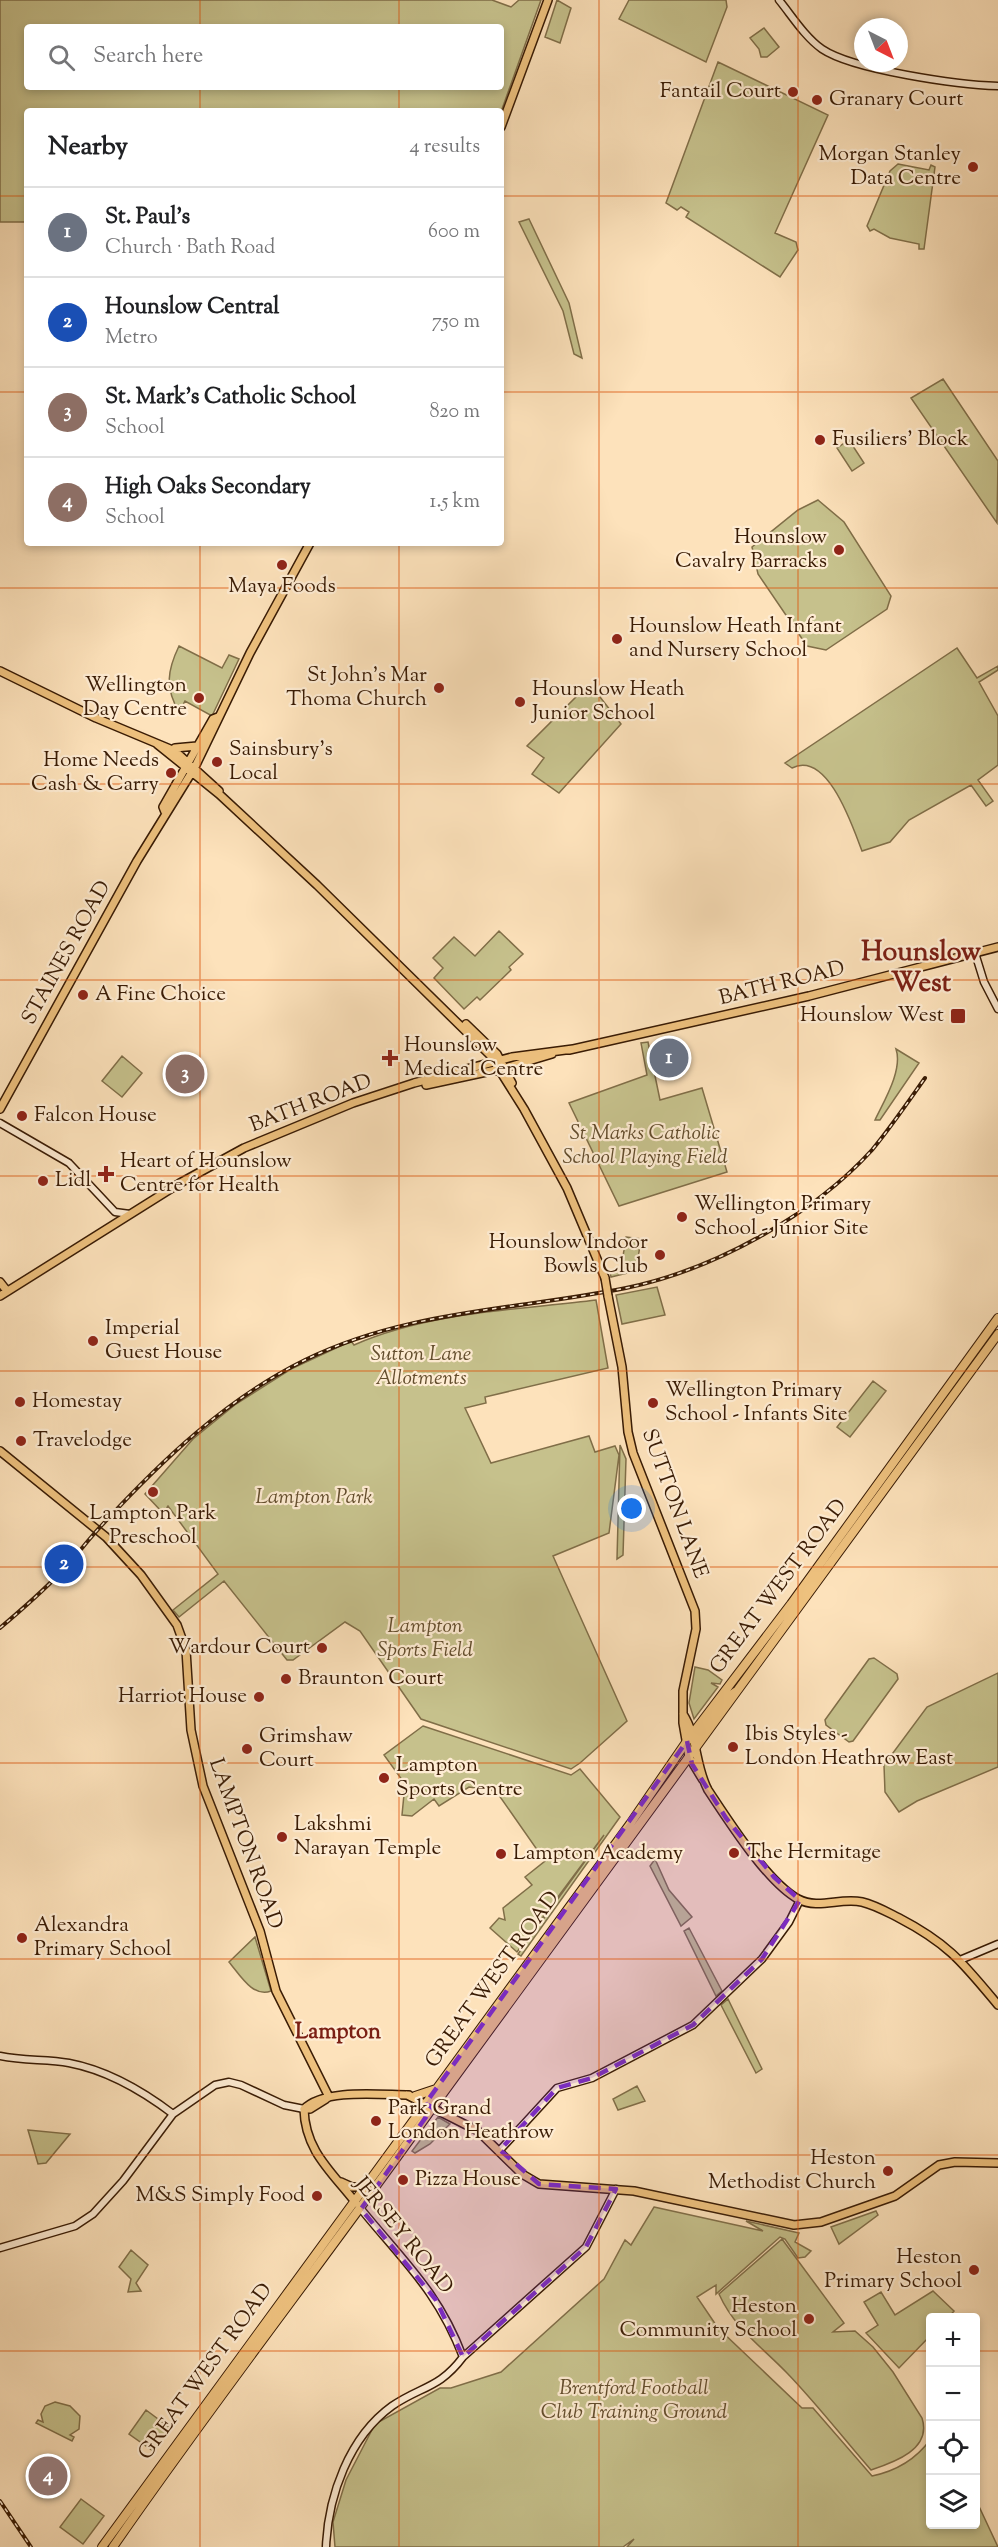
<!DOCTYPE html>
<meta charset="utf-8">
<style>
body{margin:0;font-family:"Sorts Mill Goudy",serif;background:#f2f2f2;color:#202124}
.controls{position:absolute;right:18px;bottom:18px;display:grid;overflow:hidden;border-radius:6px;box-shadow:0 3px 9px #0003}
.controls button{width:54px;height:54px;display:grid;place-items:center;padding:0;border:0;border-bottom:2px solid #e0e0e0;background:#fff;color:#202124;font:30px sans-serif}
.compass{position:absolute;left:854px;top:18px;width:54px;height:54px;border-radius:50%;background:#fff;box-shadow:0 3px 9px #0003;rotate:138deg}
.you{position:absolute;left:632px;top:1509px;width:21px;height:21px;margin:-15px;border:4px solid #fff;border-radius:50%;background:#1a73e8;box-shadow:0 0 0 9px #1a73e833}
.badge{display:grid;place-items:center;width:39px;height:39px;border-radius:50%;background:#d93025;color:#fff;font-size:20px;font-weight:700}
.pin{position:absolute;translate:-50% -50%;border:3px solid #fff;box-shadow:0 2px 6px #0006}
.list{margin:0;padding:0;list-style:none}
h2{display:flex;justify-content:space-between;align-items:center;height:78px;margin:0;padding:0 24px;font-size:26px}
h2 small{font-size:20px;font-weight:400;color:#757577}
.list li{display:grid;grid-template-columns:39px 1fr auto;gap:18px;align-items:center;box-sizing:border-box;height:90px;padding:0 24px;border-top:2px solid #e0e0e0}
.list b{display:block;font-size:22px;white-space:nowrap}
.list p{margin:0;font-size:20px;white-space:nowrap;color:#757577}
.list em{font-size:20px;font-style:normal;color:#757577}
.icon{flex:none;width:33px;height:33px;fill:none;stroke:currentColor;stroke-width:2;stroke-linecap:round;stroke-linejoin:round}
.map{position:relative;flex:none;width:998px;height:2547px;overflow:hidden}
.search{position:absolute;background:#fff;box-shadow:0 3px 9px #0003;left:24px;top:24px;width:480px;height:66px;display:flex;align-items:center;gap:15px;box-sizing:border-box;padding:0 21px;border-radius:6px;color:#757577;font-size:22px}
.panel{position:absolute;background:#fff;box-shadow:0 3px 9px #0003;left:24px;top:108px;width:480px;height:438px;border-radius:6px}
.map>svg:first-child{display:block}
</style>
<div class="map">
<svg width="998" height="2547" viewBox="0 0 998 2547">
<rect width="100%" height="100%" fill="#fde2bb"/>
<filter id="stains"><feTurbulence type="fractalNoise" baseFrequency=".00333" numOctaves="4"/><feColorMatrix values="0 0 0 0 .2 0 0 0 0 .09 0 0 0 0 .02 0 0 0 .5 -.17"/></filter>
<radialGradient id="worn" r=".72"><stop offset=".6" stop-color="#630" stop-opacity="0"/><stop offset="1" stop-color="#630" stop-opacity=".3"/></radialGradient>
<!-- green -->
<path fill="#c6c18c" stroke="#806e48" stroke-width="1.5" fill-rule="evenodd" d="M0 0H492L511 7 519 0H541L501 112 27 111V222H0ZM27 27H501V87H27Z
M557 0 571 8 560 43 545 37Z
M629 0H726L727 7 706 62 619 19Z
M764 28 779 47 767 57H761L759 49 750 38Z
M718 62 828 115 775 233 796 242 798 250 780 277 686 217 689 212 681 207 677 210 666 203Z
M898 164 929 170 931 165 935 167 924 249H919V244L890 238 874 229 870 231 867 226 890 171Z
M529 219 569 303 582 358 574 354 563 311 519 222Z
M943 379 998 461 997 523 911 398Z
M849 440 864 463 852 471 837 448Z
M818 500 844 522 891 596 887 609 826 650 807 646 758 574 752 547 798 510Z
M179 646 222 668 229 655 239 659 212 716 185 701 179 712C165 688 167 671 179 646Z
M957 648 977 678 998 666V670L979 682 998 716V765L978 780 993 801 986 806 971 785 909 820 890 842 862 851C853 828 828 750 792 768L785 763Z
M593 688 621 724 559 793 532 774 544 758 527 746 582 691Z
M499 931 523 954 509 967 511 970 480 1000 477 997 464 1009 434 978 443 968 433 958 454 937 475 956Z
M648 1042 660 1100 702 1088 727 1172 619 1206 569 1103 647 1075 641 1043Z
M896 1049 919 1063 880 1120H875C884 1101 903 1070 896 1049Z
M122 1056 142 1073 122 1097 102 1081Z
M626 1237 641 1239 636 1271 611 1277 610 1272 621 1269Z
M657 1287 665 1315 622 1324 616 1295Z
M596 1300 608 1368 485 1397 486 1403 465 1408 491 1463 589 1436 595 1452 615 1446 619 1455 609 1533 553 1556 627 1721 580 1763 571 1769 421 1719 360 1631 345 1622 293 1660H287L224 1581 179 1617 173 1610 218 1574 168 1506 163 1513 145 1494 193 1439 236 1404 291 1369 351 1341 354 1345C429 1312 516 1310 596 1300Z
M873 1381 886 1391 850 1437 837 1427Z
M620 1445 626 1459 623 1555 617 1559Z
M874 1658 897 1674 898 1679 853 1741 849 1742 826 1725 825 1720 869 1659Z
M695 1667 708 1670 722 1680 720 1684 711 1683 718 1687 694 1719 689 1703Z
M998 1673V1767L917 1801 899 1812 885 1792 884 1765 927 1707Z
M423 1726 571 1775 580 1769 620 1817 521 1956 518 1954 604 1835 517 1952 490 1928 499 1918 505 1920 503 1908 532 1885 525 1877 545 1861 496 1791 469 1787 439 1806 434 1799 412 1816 402 1815 405 1784 384 1755Z
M655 1859 669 1890 692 1917 681 1926 650 1866Z
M689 1928 722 1991 716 1996 684 1931Z
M255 1937 271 1991C253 1998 240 1975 229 1962Z
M728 1999 762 2069 756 2073 721 2005Z
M637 2086 645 2101 618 2110 613 2099Z
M438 2117 450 2124 430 2144 415 2153 412 2151Z
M28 2130 70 2134 46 2163 38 2164Z
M654 2207 763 2231 746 2221 799 2233 795 2242 811 2251 805 2257 798 2258 785 2239 780 2237 716 2294V2285L697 2297 718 2328 802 2408H813L872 2476C896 2471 916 2459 930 2440V2524H976V2500L998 2547H627L634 2539 623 2547H335L333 2522 346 2480 375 2424 440 2388H451L501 2372 604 2279 625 2240 631 2245Z
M876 2211 878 2215 839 2244 831 2227Z
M782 2239 844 2323 833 2332 855 2331 873 2347 893 2372 922 2418C932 2449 895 2462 871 2470 843 2438 817 2404 787 2373 762 2347 734 2328 719 2294Z
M131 2250 148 2265 136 2283 141 2291 128 2292 131 2279 119 2267Z
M933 2291 954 2311 949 2317 930 2318V2336L899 2368 866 2333 878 2325 864 2302 881 2292 895 2315Z
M55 2402 70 2406 80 2416 79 2429 70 2435 74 2437 72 2441 36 2423 38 2420 43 2422 41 2414 45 2406Z
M146 2410 170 2428 153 2451 129 2434Z
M81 2499 104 2516 83 2544 60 2527Z"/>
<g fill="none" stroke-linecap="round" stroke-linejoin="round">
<!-- secondary casing -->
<g stroke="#391b04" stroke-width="9">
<path id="secondary" d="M779 0C792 16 805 37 822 49 853 70 959 85 998 86
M975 953 984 982 998 1009
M0 1123 69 1163 115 1212 130 1214
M960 1960 998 1944
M0 2056C23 2061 47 2059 69 2063 106 2070 144 2092 173 2114
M500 2150 557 2088 592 2078 693 2025 762 1959 789 1922 800 1900
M0 2248 75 2226 93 2214 123 2181 173 2114 215 2085 229 2082 241 2085 284 2105 304 2109
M463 2357 586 2247 616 2189
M326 2547C328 2496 349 2437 392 2406 421 2386 439 2389 463 2357 438 2291 404 2262 361 2209"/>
</g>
<!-- primary casing -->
<g stroke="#391b04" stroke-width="10">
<path id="primary" d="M501 127 548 0
M0 671 96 718 175 751 219 791
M157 744 219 794 317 885 490 1055 524 1109 567 1188 605 1278
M175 748 197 746
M165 812 163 807 213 719 218 717
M466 1024 497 1054 512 1083
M569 1050 809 996 998 947
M426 1085 505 1068 552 1054
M0 1109 137 861 195 767 250 653 310 543
M0 1282 7 1291
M0 1296 180 1183 244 1148 353 1103 414 1083 512 1057 573 1049
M608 1296 622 1367 628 1432 633 1453 695 1611 696 1629 683 1691V1723L689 1757 703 1780
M0 1451 106 1537 141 1575 177 1625 186 1650 191 1730 203 1786 260 1931 276 1991 329 2097
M683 1714C698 1737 695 1766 708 1790 728 1820 767 1882 798 1899 819 1910 840 1897 862 1902 875 1905 887 1912 899 1918 949 1944 963 1963 998 2005
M407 2095 478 2131 522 2174 539 2184 634 2191 794 2225 821 2222 895 2196 939 2165 955 2162 998 2163
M304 2109C324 2088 382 2095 409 2095
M304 2109C305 2151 332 2172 356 2203
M304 2109H310L326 2099
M341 2182 352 2187H363"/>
</g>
<!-- highway casing -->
<g stroke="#391b04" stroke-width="10">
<path id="highway" d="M687 1740C708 1735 717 1704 735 1692
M415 2096 436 2089
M102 2547 630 1824 687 1741 791 1604 998 1318
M113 2547C216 2398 328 2255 433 2107L998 1334"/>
</g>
<!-- secondary -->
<use href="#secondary" stroke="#feecd3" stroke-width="6"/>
<!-- primary -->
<use href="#primary" stroke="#eec17e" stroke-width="7"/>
<!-- highway -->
<use href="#highway" stroke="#eec17e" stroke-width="8"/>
<!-- rail casing -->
<g stroke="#391b04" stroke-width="4">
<path id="rail" d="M0 1628C20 1611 40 1594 58 1575 74 1559 87 1541 102 1525 162 1460 226 1399 305 1360 407 1310 517 1310 626 1288 713 1270 812 1216 872 1150 891 1127 908 1102 925 1078
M0 2501 31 2547"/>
</g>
<!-- rail -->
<use href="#rail" stroke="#feecd3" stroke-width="1.5" stroke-dasharray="4.5" stroke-linecap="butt"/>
<!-- primary-bridge casing -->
<g stroke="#391b04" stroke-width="10" stroke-linecap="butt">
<path id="primary-bridge" d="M605 1278 608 1296"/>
</g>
<!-- primary-bridge -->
<use href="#primary-bridge" stroke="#eec17e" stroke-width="7"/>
</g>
<!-- marked area -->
<path fill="#7b2cbf" fill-opacity="0.2" stroke="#7b2cbf" stroke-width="4.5" stroke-dasharray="12 8" stroke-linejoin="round" d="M687 1741 692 1764 726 1818 774 1877 800 1900 762 1959 693 2025 592 2078 557 2088 500 2150 539 2184 616 2189 586 2247 463 2357 436 2300 361 2209 433 2107 425 2104Z"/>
<!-- grid -->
<path fill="none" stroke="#df560c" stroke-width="1.5" stroke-opacity="0.55" d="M200 0V27M399 0V27M599 0V2547M798 0V2547M200 87V111M399 87V111M0 196H27M501 196H998M0 392H27M501 392H998M200 543V2547M399 543V2547M0 588H998M0 784H998M0 980H998M0 1176H998M0 1371H998M0 1567H998M0 1763H998M0 1959H998M0 2155H998M0 2351H930M976 2351H998"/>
<!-- markers -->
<g fill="#8f2418" stroke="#feecd3" stroke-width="2">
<circle cx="793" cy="92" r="6"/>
<circle cx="817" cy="100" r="6"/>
<circle cx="973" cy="167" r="6"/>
<circle cx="820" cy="440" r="6"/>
<circle cx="839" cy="550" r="6"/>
<circle cx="282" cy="565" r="6"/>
<circle cx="617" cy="639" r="6"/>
<circle cx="439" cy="688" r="6"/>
<circle cx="199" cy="698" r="6"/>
<circle cx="520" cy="702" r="6"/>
<circle cx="217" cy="762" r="6"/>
<circle cx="171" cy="773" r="6"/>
<circle cx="83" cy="995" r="6"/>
<rect x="950" y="1008" width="16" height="16" rx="3"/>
<path d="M387 1049h6v6h6v6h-6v6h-6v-6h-6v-6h6z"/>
<circle cx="22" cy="1116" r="6"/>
<path d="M103 1165h6v6h6v6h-6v6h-6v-6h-6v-6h6z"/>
<circle cx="43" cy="1181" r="6"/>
<circle cx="682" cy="1217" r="6"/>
<circle cx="660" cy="1255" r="6"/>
<circle cx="93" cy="1341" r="6"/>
<circle cx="20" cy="1402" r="6"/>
<circle cx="653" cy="1403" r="6"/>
<circle cx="21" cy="1441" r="6"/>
<circle cx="153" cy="1492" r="6"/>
<circle cx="322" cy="1648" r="6"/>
<circle cx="286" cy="1679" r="6"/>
<circle cx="259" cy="1697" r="6"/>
<circle cx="733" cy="1747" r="6"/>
<circle cx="247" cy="1749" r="6"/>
<circle cx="384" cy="1778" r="6"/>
<circle cx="282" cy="1837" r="6"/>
<circle cx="734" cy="1853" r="6"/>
<circle cx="501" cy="1854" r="6"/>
<circle cx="22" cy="1938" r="6"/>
<circle cx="376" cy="2121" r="6"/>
<circle cx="888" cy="2171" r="6"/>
<circle cx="403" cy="2180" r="6"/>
<circle cx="317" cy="2196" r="6"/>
<circle cx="974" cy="2270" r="6"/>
<circle cx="809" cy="2319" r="6"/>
</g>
<g text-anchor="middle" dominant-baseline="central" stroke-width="4.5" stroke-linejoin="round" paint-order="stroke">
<!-- poi labels -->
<g font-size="21" fill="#391b04" stroke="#feecd3" text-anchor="start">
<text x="781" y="92" text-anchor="end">Fantail Court</text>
<text x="829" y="100">Granary Court</text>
<text x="961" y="155" text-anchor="end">Morgan Stanley<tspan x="961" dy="24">Data Centre</tspan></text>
<text x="832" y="440">Fusiliers' Block</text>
<text x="827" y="538" text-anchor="end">Hounslow<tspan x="827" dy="24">Cavalry Barracks</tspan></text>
<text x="282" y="587" text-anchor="middle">Maya Foods</text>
<text x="629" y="627">Hounslow Heath Infant<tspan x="629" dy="24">and Nursery School</tspan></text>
<text x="427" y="676" text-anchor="end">St John's Mar<tspan x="427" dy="24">Thoma Church</tspan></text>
<text x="187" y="686" text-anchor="end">Wellington<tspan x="187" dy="24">Day Centre</tspan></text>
<text x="532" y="690">Hounslow Heath<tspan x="532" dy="24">Junior School</tspan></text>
<text x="229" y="750">Sainsbury's<tspan x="229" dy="24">Local</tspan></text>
<text x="159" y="761" text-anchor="end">Home Needs<tspan x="159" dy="24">Cash &amp; Carry</tspan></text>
<text x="95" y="995">A Fine Choice</text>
<text x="944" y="1016" text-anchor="end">Hounslow West</text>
<text x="404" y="1046">Hounslow<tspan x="404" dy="24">Medical Centre</tspan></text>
<text x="34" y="1116">Falcon House</text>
<text x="120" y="1162">Heart of Hounslow<tspan x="120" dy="24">Centre for Health</tspan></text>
<text x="55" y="1181">Lidl</text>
<text x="694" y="1205">Wellington Primary<tspan x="694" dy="24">School - Junior Site</tspan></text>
<text x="648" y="1243" text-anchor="end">Hounslow Indoor<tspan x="648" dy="24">Bowls Club</tspan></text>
<text x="105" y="1329">Imperial<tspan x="105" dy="24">Guest House</tspan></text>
<text x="665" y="1391">Wellington Primary<tspan x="665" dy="24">School - Infants Site</tspan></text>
<text x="32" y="1402">Homestay</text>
<text x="33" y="1441">Travelodge</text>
<text x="153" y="1514" text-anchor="middle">Lampton Park<tspan x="153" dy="24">Preschool</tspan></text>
<text x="310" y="1648" text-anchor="end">Wardour Court</text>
<text x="298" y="1679">Braunton Court</text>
<text x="247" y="1697" text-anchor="end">Harriot House</text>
<text x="745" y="1735">Ibis Styles -<tspan x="745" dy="24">London Heathrow East</tspan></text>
<text x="259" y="1737">Grimshaw<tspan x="259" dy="24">Court</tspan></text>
<text x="396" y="1766">Lampton<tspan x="396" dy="24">Sports Centre</tspan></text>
<text x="294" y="1825">Lakshmi<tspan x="294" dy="24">Narayan Temple</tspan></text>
<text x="746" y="1853">The Hermitage</text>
<text x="513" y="1854">Lampton Academy</text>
<text x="34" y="1926">Alexandra<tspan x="34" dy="24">Primary School</tspan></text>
<text x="388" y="2109">Park Grand<tspan x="388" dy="24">London Heathrow</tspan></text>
<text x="876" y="2159" text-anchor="end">Heston<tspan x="876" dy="24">Methodist Church</tspan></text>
<text x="415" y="2180">Pizza House</text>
<text x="305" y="2196" text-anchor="end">M&amp;S Simply Food</text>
<text x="962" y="2258" text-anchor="end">Heston<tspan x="962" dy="24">Primary School</tspan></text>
<text x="797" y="2307" text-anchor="end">Heston<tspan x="797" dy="24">Community School</tspan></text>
</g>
<!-- street labels -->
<g font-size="21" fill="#391b04" stroke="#feecd3">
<text transform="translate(67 953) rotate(-61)">STAINES ROAD</text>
<text transform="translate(782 984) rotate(-14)">BATH ROAD</text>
<text transform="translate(311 1104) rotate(-21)">BATH ROAD</text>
<text transform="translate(674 1504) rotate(70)">SUTTON LANE</text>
<text transform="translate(779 1587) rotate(-53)">GREAT WEST ROAD</text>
<text transform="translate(245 1844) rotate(70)">LAMPTON ROAD</text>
<text transform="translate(493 1980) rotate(-54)">GREAT WEST ROAD</text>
<text transform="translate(403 2236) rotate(51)">JERSEY ROAD</text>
<text transform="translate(206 2372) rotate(-54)">GREAT WEST ROAD</text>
</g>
<!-- park labels -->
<g font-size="21" font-style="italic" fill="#634d2d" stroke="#feecd3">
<text x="645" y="1134">St Marks Catholic<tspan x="645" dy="24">School Playing Field</tspan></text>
<text x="421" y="1355">Sutton Lane<tspan x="421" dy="24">Allotments</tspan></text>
<text x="314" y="1498">Lampton Park</text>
<text x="425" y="1627">Lampton<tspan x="425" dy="24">Sports Field</tspan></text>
<text x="634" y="2389">Brentford Football<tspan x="634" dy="24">Club Training Ground</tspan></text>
</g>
<!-- neighbourhood labels -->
<g font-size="22" font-weight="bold" fill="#7a1f14" stroke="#feecd3">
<text x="338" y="2033">Lampton</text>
</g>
<!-- district labels -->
<g font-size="27" font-weight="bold" fill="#7a1f14" stroke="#feecd3">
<text x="921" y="953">Hounslow<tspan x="921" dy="31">West</tspan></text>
</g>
</g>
<rect width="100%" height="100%" filter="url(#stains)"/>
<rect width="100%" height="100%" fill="url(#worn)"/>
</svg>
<div class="controls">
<button>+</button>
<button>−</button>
<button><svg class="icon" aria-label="locate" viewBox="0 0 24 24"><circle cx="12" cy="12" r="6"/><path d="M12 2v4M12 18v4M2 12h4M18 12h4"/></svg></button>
<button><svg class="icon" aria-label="layers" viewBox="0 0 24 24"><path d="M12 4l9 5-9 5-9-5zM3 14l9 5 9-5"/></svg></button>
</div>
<svg class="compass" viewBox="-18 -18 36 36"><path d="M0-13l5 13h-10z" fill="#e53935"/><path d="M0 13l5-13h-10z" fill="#757577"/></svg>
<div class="you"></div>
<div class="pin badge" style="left:669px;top:1058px;background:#6b7280">1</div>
<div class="pin badge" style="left:64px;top:1564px;background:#1a4fb4">2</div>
<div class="pin badge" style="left:185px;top:1074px;background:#8d6e63">3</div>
<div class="pin badge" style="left:48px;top:2476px;background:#8d6e63">4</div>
<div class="search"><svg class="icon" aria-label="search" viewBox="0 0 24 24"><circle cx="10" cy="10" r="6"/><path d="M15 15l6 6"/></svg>Search here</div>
<section class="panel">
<h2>Nearby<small>4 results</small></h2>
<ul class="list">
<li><span class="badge" style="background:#6b7280">1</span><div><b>St. Paul's</b><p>Church · Bath Road</p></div><em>600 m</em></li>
<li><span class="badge" style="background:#1a4fb4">2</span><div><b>Hounslow Central</b><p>Metro</p></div><em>750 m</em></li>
<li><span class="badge" style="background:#8d6e63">3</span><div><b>St. Mark's Catholic School</b><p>School</p></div><em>820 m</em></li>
<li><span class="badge" style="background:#8d6e63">4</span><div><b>High Oaks Secondary</b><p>School</p></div><em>1.5 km</em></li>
</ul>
</section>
</div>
